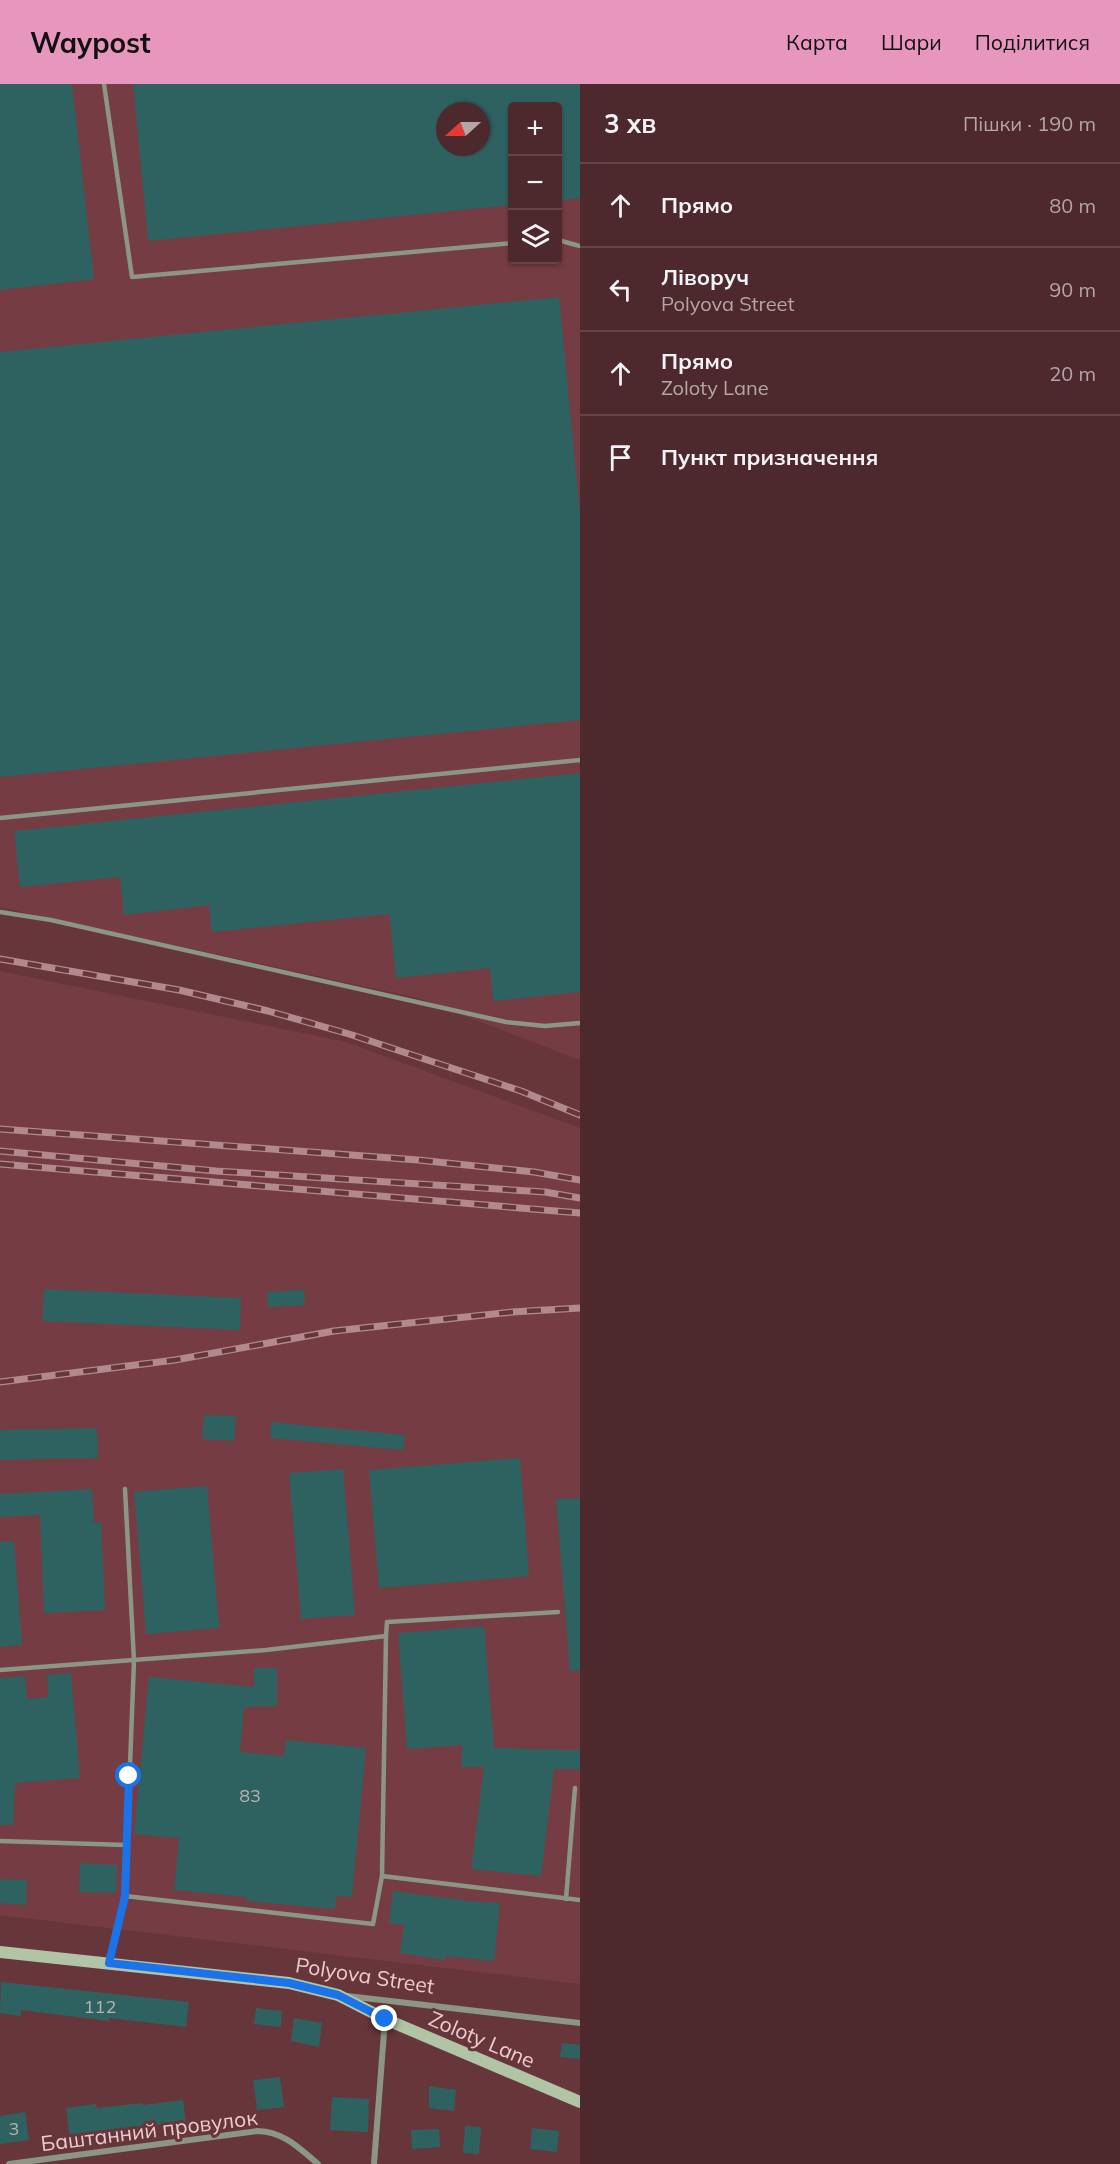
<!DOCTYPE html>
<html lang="uk">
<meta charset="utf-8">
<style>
body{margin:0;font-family:Mulish,sans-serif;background:#543034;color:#f1f3f6}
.controls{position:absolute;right:18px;top:18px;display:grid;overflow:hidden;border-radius:6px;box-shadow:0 2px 4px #0004}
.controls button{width:54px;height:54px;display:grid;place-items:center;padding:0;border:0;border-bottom:2px solid #644448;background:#4d282c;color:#f1f3f6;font:30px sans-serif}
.compass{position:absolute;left:436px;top:18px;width:54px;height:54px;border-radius:50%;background:#4d282c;box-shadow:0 2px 4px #0004;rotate:249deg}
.stop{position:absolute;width:18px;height:18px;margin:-14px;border:4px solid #1a73e8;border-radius:50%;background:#fff}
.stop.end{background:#1a73e8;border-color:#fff;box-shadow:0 2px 6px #0008}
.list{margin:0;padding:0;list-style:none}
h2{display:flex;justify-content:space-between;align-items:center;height:78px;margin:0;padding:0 24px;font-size:26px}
h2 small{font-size:20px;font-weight:400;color:#b3a6a9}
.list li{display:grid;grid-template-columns:39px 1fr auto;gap:18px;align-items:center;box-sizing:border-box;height:84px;padding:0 24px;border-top:2px solid #644448}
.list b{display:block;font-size:22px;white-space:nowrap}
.list p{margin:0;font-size:20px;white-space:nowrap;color:#b3a6a9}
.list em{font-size:20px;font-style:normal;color:#b3a6a9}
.icon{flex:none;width:33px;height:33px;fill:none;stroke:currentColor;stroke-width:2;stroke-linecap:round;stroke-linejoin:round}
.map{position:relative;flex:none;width:580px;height:2080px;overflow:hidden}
header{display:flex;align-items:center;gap:36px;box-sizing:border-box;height:84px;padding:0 30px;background:#e797bd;color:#111}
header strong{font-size:28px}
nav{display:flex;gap:33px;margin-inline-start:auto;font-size:21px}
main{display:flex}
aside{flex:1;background:#4d282c}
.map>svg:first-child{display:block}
</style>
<header>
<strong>Waypost</strong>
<nav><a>Карта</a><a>Шари</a><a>Поділитися</a></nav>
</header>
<main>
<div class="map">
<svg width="580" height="2080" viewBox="0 0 580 2080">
<rect width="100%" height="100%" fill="#67363b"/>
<!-- built -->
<path fill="#763c43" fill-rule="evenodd" d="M0 0H580V976L418 914 0 823ZM512 22H558V176H512ZM445 27H481V63H445Z
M0 887 346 958 580 1044V1900L0 1831Z"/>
<!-- building -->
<path fill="#2e6261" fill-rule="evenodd" d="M0 0H72L94 195 0 206Z
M133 0H580V114L558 117V22H513V121L148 157ZM445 27H481V63H445Z
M559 213 580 430V636L0 693V268Z
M580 689V908L493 917 490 884 396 894 389 830 212 848 209 821 124 831 120 793 20 803 14 747Z
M44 1205 241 1214 240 1246 42 1237Z
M304 1206 305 1221 268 1223 267 1208Z
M204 1331 236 1332 234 1357 202 1355Z
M271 1338 405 1351 403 1366 270 1354Z
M97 1344 98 1374 0 1376V1346Z
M520 1374 529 1492 379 1504 369 1386Z
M343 1385 355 1531 301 1535 289 1389Z
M207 1402 219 1544 146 1550 134 1408Z
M92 1405 94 1439 101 1438 105 1526 44 1529 40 1431 0 1433V1410Z
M580 1414V1586L570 1587 556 1415Z
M14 1457 22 1561 0 1563V1458Z
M484 1542 494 1664 580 1666V1685H554L541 1792 471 1785 484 1683H461L462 1661 407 1665 398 1549Z
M254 1584H277V1622L244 1623 240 1668 284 1672 286 1656 366 1664 352 1813 336 1812 335 1825 246 1817 247 1813 174 1806 179 1754 134 1750 149 1593 254 1603Z
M71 1589 80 1694 15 1699 13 1741H0V1594L25 1592 27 1615 48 1613 47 1591Z
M80 1779 117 1781 116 1809 79 1808Z
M0 1795 27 1796 26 1821 0 1819Z
M393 1807 470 1817 500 1819 494 1877 446 1872 445 1876 400 1869 404 1841 389 1839Z
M1 1898 189 1918 186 1943 109 1934V1937L21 1926V1932L0 1929Z
M256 1924 282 1927 281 1943 254 1940Z
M294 1934 322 1939 319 1963 291 1957Z
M562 1959 580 1961V1975L560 1973Z
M280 1993 284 2023 257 2026 253 1996Z
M429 2002 456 2006 454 2027 429 2024Z
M332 2013 369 2015 368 2048 330 2046Z
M183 2016 186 2038 100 2047V2051L70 2055 66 2024 96 2020 97 2024 142 2019 143 2021Z
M25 2028 29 2056 0 2060V2032Z
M465 2042 481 2043 479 2070 463 2069Z
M532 2044 559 2047 557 2068 530 2065Z
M439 2045 440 2063 412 2065 411 2046Z"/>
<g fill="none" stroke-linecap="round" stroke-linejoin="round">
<!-- lane -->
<path stroke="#8b9784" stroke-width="4.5" d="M104 0 132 193 512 159
M558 156 580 162
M0 734 580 676
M0 828 51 836 506 938 545 942 580 939
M0 1586 266 1566 386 1552 387 1538 558 1528
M0 1757 126 1761
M382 1792 580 1816
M125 1812 373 1840 382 1792 386 1552
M566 1815 575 1704
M109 1879 125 1812 134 1577 125 1405"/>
<!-- street -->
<path stroke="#8b9784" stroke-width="6" d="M347 1912 580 1939
M9 2080 258 2047C284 2048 299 2064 318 2080
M374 2080 385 1935"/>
<!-- secondary -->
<path stroke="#b1c4a5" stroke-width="12" d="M0 1868 289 1899 338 1911 385 1935 580 2018"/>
<!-- rail casing -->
<g stroke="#b18a8d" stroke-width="7">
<path id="rail" d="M0 875 179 906 268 927 349 950 521 1007 580 1031
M0 1045 418 1076 534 1088 580 1096
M0 1067 216 1087 545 1108 580 1114
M0 1080 580 1129
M0 1298 175 1276 334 1247 512 1228 580 1224"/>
</g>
<!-- rail -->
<use href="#rail" stroke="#67363b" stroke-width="4.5" stroke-dasharray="14" stroke-linecap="butt"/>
</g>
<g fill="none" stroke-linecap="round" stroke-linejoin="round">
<!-- route -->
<path stroke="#1a73e8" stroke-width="8" d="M129 1692 125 1812 109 1879 289 1899 338 1911 385 1935"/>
</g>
<g text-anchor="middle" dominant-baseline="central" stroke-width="6" stroke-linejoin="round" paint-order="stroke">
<!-- number labels -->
<g font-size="18" fill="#bcb2b3">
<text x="250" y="1711">83</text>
<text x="100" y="1922">112</text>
<text x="14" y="2044">3</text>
</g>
<!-- street labels -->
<g font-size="21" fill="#eccdce" stroke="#67363b">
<text transform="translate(365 1891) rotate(9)">Polyova Street</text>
<text transform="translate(482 1955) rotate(23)">Zoloty Lane</text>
<text transform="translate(149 2046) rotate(-7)">Баштанний провулок</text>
</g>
</g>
</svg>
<div class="controls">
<button>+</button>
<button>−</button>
<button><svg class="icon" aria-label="layers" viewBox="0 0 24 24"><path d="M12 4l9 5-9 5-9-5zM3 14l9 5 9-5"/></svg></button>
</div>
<svg class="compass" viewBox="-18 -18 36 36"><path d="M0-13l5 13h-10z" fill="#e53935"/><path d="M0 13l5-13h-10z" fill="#b3a6a9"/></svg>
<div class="stop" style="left:129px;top:1692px"></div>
<div class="stop end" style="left:385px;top:1935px"></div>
</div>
<aside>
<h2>3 хв<small>Пішки · 190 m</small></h2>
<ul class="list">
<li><svg class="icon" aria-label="ahead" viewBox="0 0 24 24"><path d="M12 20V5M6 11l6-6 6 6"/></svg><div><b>Прямо</b></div><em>80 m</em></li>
<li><svg class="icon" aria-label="left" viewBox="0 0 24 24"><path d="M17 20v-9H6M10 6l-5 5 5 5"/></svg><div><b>Ліворуч</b><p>Polyova Street</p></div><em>90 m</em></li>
<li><svg class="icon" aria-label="ahead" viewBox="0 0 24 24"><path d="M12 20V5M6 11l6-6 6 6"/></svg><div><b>Прямо</b><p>Zoloty Lane</p></div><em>20 m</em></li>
<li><svg class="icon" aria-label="arrive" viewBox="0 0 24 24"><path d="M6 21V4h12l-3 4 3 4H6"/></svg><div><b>Пункт призначення</b></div></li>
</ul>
</aside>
</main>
